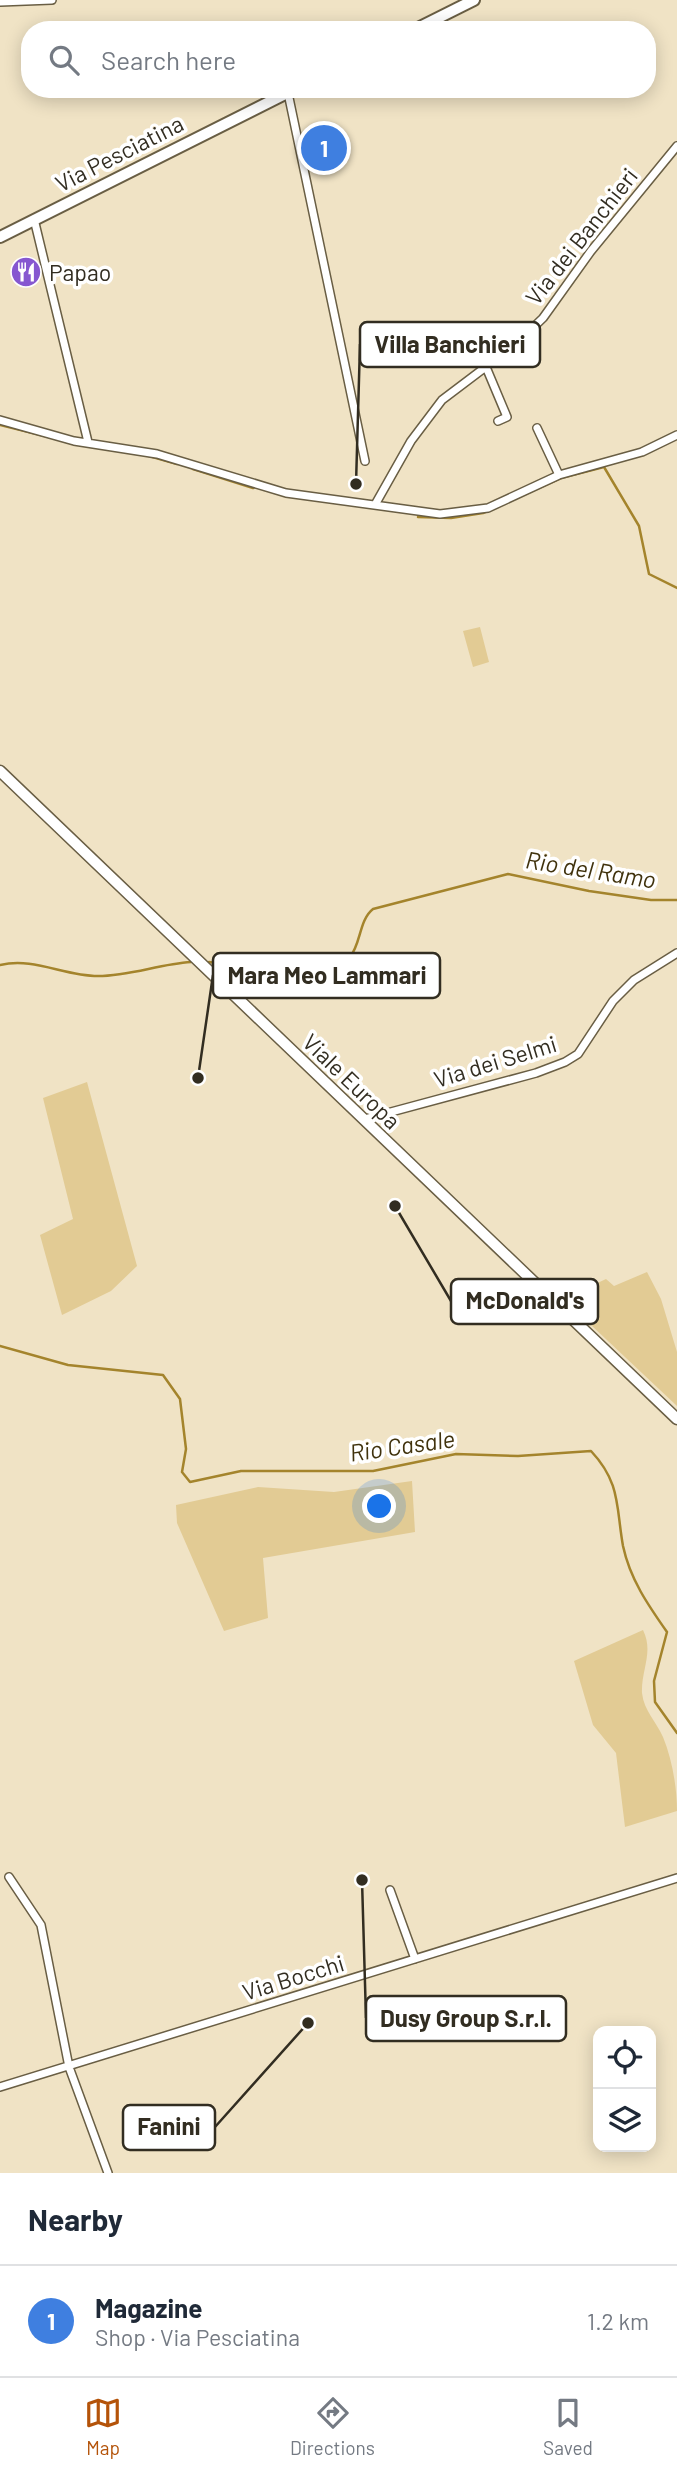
<!DOCTYPE html>
<meta charset="utf-8">
<style>
body{margin:0;font-family:Barlow,sans-serif;background:#f6f6f7;color:#1f2937}
.controls{position:absolute;right:21px;bottom:21px;display:grid;overflow:hidden;border-radius:14px;box-shadow:0 4px 18px #0003}
.controls button{width:63px;height:63px;display:grid;place-items:center;padding:0;border:0;border-bottom:2px solid #e0e1e3;background:#fff;color:#1f2937;font:35px sans-serif}
.you{position:absolute;left:380px;top:1507px;width:24px;height:24px;margin:-18px;border:5px solid #fff;border-radius:50%;background:#1a73e8;box-shadow:0 0 0 10px #1a73e833}
.badge{display:grid;place-items:center;width:46px;height:46px;border-radius:50%;background:#b45309;color:#fff;font-size:23px;font-weight:700}
.pin{position:absolute;translate:-50% -50%;border:4px solid #fff;box-shadow:0 2px 7px #0006}
.list{margin:0;padding:0;list-style:none}
h2{display:flex;justify-content:space-between;align-items:center;height:91px;margin:0;padding:0 28px;font-size:30px}
h2 small{font-size:23px;font-weight:400;color:#747a83}
.list li{display:grid;grid-template-columns:46px 1fr auto;gap:21px;align-items:center;box-sizing:border-box;height:112px;padding:0 28px;border-top:2px solid #e0e1e3}
.list b{display:block;font-size:26px;white-space:nowrap}
.list p{margin:0;font-size:23px;white-space:nowrap;color:#747a83}
.list em{font-size:23px;font-style:normal;color:#747a83}
.icon{flex:none;width:38px;height:38px;fill:none;stroke:currentColor;stroke-width:2;stroke-linecap:round;stroke-linejoin:round}
.map{position:relative;flex:none;width:677px;height:2173px;overflow:hidden}
.search{position:absolute;background:#fff;box-shadow:0 4px 18px #0003;left:21px;right:21px;top:21px;height:77px;display:flex;align-items:center;gap:18px;box-sizing:border-box;padding:0 24px;border-radius:28px;color:#747a83;font-size:26px}
.sheet{height:203px;background:#fff}
nav{display:flex;justify-content:space-around;align-items:center;box-sizing:border-box;height:98px;border-top:2px solid #e0e1e3;background:#fff;font-size:19px;color:#747a83}
nav a{display:grid;justify-items:center;gap:4px}
nav .on{color:#b45309}
.map>svg:first-child{display:block}
</style>
<div class="map">
<svg width="677" height="2173" viewBox="0 0 677 2173">
<rect width="100%" height="100%" fill="#f0e3c5"/>
<!-- green -->
<path fill="#e2cb94" d="M480 627 489 662 473 667 463 631Z
M87 1082 137 1266 111 1291 62 1315 40 1235 73 1219 43 1098Z
M647 1272 661 1299 677 1352V1406L557 1293 574 1294 606 1279 614 1286Z
M412 1481 415 1532 263 1558 268 1618 224 1631 177 1523 176 1505 258 1487 334 1492Z
M643 1630C654 1652 641 1670 642 1693 644 1711 656 1721 663 1737 672 1759 677 1787 677 1811L625 1827 616 1753 593 1725 574 1661Z"/>
<g fill="none" stroke-linecap="round" stroke-linejoin="round">
<!-- stream -->
<path stroke="#a4842c" stroke-width="2.5" d="M0 425 81 445
M149 456 177 464
M193 469 253 488
M418 517 451 518 483 513 561 478 604 467 639 526 649 574 677 588
M209 962C260 968 308 1008 350 957 361 944 359 920 373 909L508 874 589 891 651 900H677
M0 965C34 957 64 976 98 976 130 976 159 964 191 962
M0 1346 68 1365 163 1375 180 1399 186 1449 182 1472 190 1482 241 1471H373L456 1454 518 1456 591 1451C621 1483 616 1507 623 1546 630 1579 648 1605 667 1632L654 1681 655 1702 677 1733"/>
<!-- street casing -->
<g stroke="#695e44" stroke-width="10">
<path id="street" d="M0 2 52 0
M288 93 365 461
M34 219 88 442
M486 367 507 417 498 421
M0 420 74 441 157 454 286 493 440 514 488 508 559 475 642 452 677 435
M537 428 559 475
M376 503 411 441 442 400 516 344 543 318 591 251 677 146
M365 1119 536 1073 565 1062 578 1054 613 1001 634 980 677 953
M9 1877 41 1925 69 2067 108 2173
M390 1890 415 1959
M0 2087 677 1878"/>
</g>
<!-- secondary casing -->
<g stroke="#695e44" stroke-width="13">
<path id="secondary" d="M0 771 677 1419"/>
</g>
<!-- primary casing -->
<g stroke="#695e44" stroke-width="14">
<path id="primary" d="M414 30 474 0
M0 237 295 89"/>
</g>
<!-- street -->
<use href="#street" stroke="#fff" stroke-width="7"/>
<!-- secondary -->
<use href="#secondary" stroke="#fff" stroke-width="10"/>
<!-- primary -->
<use href="#primary" stroke="#fff" stroke-width="10"/>
</g>
<!-- icons -->
<defs>
<g id="restaurant-disc" transform="scale(1.575)"><circle r="9.5" fill="#8657d0" stroke="#fff"/><path d="M-5-6h1v4h1v-4h1v4h1v-4h1v5L-1.5 .5V6h-2V.5L-5-1ZM5-6V6H3V1.5H1.5Q1.5-4 5-6Z" fill="#fff"/></g>
</defs>
<g fill-rule="evenodd">
<use href="#restaurant-disc" x="26" y="272"/>
</g>
<g text-anchor="middle" dominant-baseline="central" stroke-width="7" stroke-linejoin="round" paint-order="stroke">
<!-- street labels -->
<g font-size="23" fill="#322d21" stroke="#fff">
<text transform="translate(119 153) rotate(-27)">Via Pesciatina</text>
<text transform="translate(581 236) rotate(-52)">Via dei Banchieri</text>
<text transform="translate(495 1061) rotate(-17)">Via dei Selmi</text>
<text transform="translate(352 1081) rotate(44)">Viale Europa</text>
<text transform="translate(293 1977) rotate(-17)">Via Bocchi</text>
</g>
<!-- poi labels -->
<g font-size="23" fill="#322d21" stroke="#fff" text-anchor="start">
<text x="49" y="272">Papao</text>
</g>
<!-- water labels -->
<g font-size="24" font-style="italic" fill="#40320d" stroke="#fff">
<text transform="translate(591 869) rotate(9)">Rio del Ramo</text>
<text transform="translate(402 1445) rotate(-8)">Rio Casale</text>
</g>
</g>
<!-- callouts -->
<path fill="none" stroke="#322d21" stroke-width="2.5" d="M356 484L360 344M198 1078L213 975M395 1206L451 1301M362 1880L366 2018M308 2023L215 2127"/>
<g fill="#322d21" stroke="#fff" stroke-width="2.5">
<circle cx="356" cy="484" r="7"/>
<circle cx="198" cy="1078" r="7"/>
<circle cx="395" cy="1206" r="7"/>
<circle cx="362" cy="1880" r="7"/>
<circle cx="308" cy="2023" r="7"/>
</g>
<g fill="#fff" stroke="#322d21" stroke-width="2.5">
<rect x="360" y="322" width="180" height="45" rx="7"/>
<rect x="213" y="953" width="227" height="45" rx="7"/>
<rect x="451" y="1279" width="147" height="45" rx="7"/>
<rect x="366" y="1996" width="200" height="45" rx="7"/>
<rect x="123" y="2105" width="92" height="45" rx="7"/>
</g>
<g font-size="24" text-anchor="middle" font-weight="bold" fill="#322d21">
<text x="450" y="353">Villa Banchieri</text>
<text x="327" y="984">Mara Meo Lammari</text>
<text x="525" y="1309">McDonald's</text>
<text x="466" y="2027">Dusy Group S.r.l.</text>
<text x="169" y="2135">Fanini</text>
</g>
</svg>
<div class="controls">
<button><svg class="icon" aria-label="locate" viewBox="0 0 24 24"><circle cx="12" cy="12" r="6"/><path d="M12 2v4M12 18v4M2 12h4M18 12h4"/></svg></button>
<button><svg class="icon" aria-label="layers" viewBox="0 0 24 24"><path d="M12 4l9 5-9 5-9-5zM3 14l9 5 9-5"/></svg></button>
</div>
<div class="you"></div>
<div class="pin badge" style="left:324px;top:148px;background:#3f7fe0">1</div>
<div class="search"><svg class="icon" aria-label="search" viewBox="0 0 24 24"><circle cx="10" cy="10" r="6"/><path d="M15 15l6 6"/></svg>Search here</div>
</div>
<section class="sheet">
<h2>Nearby<small></small></h2>
<ul class="list">
<li><span class="badge" style="background:#3f7fe0">1</span><div><b>Magazine</b><p>Shop · Via Pesciatina</p></div><em>1.2 km</em></li>
</ul>
</section>
<nav>
<a class="on"><svg class="icon" aria-label="map" viewBox="0 0 24 24"><path d="M3 6l6-2 6 2 6-2v14l-6 2-6-2-6 2zM9 4v14M15 6v14"/></svg>Map</a>
<a><svg class="icon" aria-label="directions" viewBox="0 0 24 24"><path d="M12 3l9 9-9 9-9-9zM9 14v-3h6M13 9l2 2-2 2"/></svg>Directions</a>
<a><svg class="icon" aria-label="saved" viewBox="0 0 24 24"><path d="M7 4h10v16l-5-4-5 4z"/></svg>Saved</a>
</nav>
